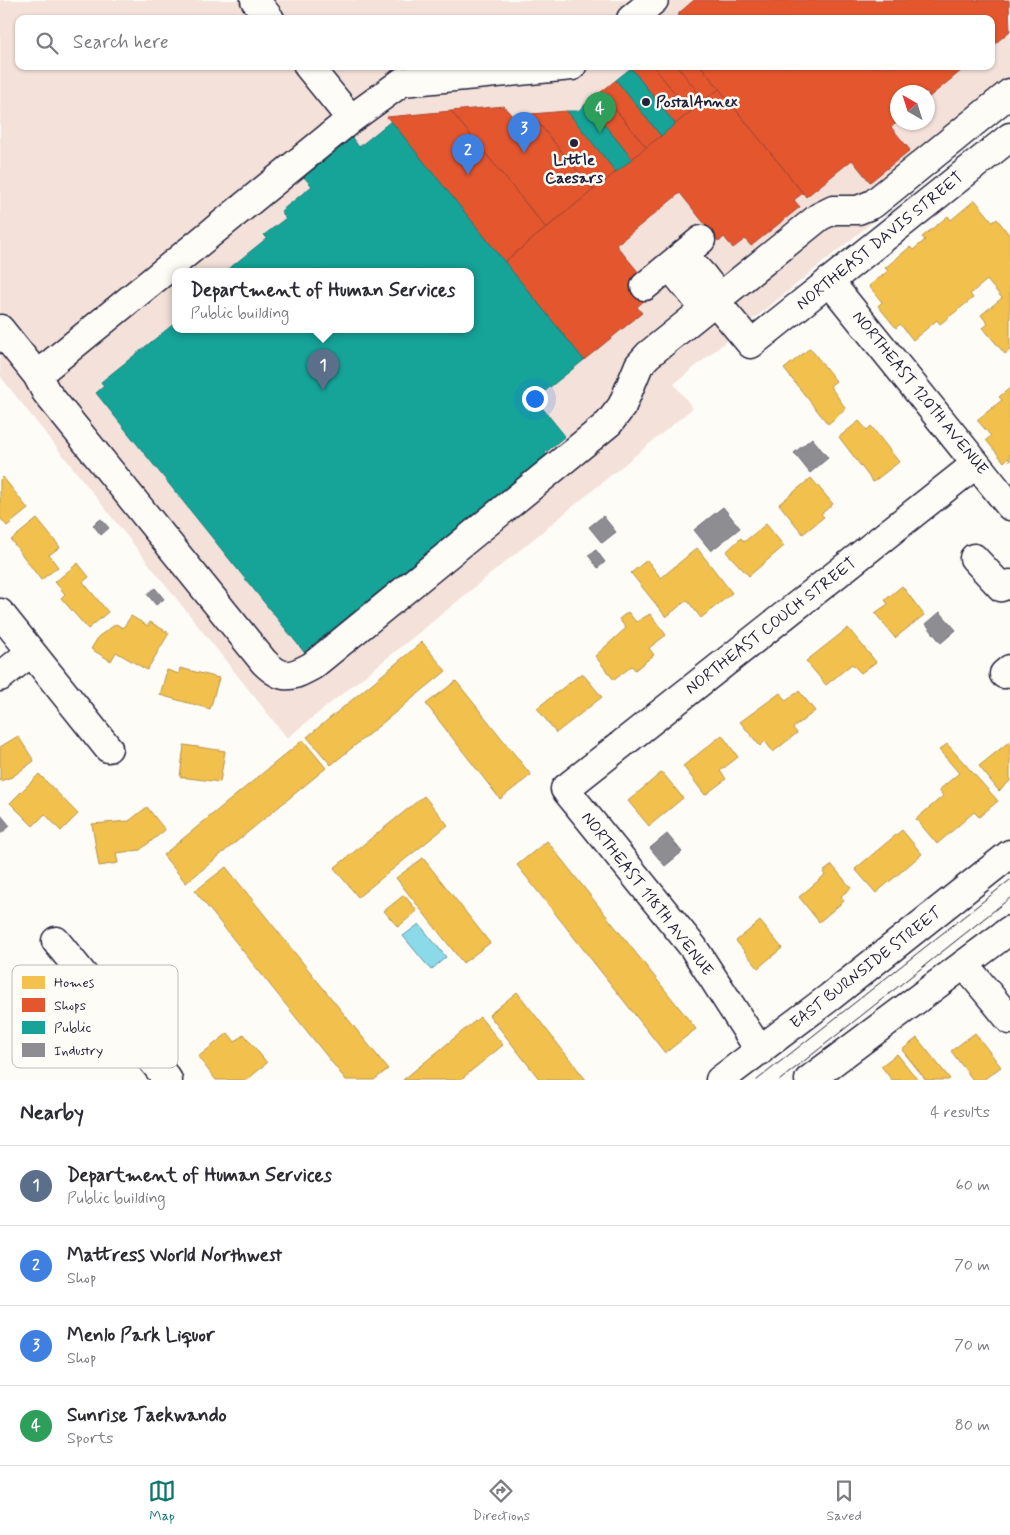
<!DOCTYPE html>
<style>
body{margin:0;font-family:Mynerve,sans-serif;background:#f2f2f3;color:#2b2b33}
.compass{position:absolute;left:890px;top:85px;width:45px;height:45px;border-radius:50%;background:#fff;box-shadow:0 1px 4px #0004;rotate:321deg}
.you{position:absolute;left:534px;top:398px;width:18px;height:18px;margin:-12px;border:4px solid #fff;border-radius:50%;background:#1a73e8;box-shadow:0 0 0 8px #1a73e833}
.badge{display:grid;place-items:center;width:32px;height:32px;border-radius:50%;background:#0f766e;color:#fff;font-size:16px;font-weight:700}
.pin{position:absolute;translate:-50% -41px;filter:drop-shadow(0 1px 2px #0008)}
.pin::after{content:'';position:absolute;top:26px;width:18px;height:15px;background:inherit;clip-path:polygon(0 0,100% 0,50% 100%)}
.popup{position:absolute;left:172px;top:268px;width:302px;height:65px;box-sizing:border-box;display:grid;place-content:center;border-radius:10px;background:#fff;filter:drop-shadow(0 1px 4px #0005);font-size:16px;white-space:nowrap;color:#7c7c81}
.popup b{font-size:19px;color:#2b2b33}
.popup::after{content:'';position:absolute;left:50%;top:100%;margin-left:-10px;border:10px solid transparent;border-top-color:#fff}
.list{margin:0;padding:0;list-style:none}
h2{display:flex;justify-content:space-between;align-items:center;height:65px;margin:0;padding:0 20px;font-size:21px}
h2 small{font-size:16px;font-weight:400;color:#7c7c81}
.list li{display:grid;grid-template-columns:32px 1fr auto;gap:15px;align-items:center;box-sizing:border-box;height:80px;padding:0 20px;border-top:1px solid #e1e1e2}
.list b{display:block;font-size:19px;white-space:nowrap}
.list p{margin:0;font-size:16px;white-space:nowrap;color:#7c7c81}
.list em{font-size:16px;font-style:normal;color:#7c7c81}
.icon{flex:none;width:28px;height:28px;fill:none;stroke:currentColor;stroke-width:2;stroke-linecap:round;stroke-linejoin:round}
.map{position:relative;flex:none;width:1010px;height:1080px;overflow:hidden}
.search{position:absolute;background:#fff;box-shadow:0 1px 4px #0004;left:15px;right:15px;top:15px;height:55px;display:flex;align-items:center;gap:12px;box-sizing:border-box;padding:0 18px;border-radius:10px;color:#7c7c81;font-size:19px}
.sheet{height:385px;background:#fff}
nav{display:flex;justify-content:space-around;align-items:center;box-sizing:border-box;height:70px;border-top:1px solid #e1e1e2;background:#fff;font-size:14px;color:#7c7c81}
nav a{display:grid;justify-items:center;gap:2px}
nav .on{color:#0f766e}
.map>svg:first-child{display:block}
</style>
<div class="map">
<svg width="1010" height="1080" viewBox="0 0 1010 1080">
<rect width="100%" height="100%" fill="#fdfcf7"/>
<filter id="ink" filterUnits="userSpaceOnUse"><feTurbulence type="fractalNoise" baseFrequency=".02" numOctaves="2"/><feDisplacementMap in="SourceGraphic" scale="10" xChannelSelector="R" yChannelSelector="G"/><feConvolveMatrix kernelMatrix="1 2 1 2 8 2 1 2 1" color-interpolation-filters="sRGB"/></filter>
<g filter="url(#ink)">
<!-- built -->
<path fill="#f4e2da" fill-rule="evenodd" d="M0 0H1010V110L674 384 693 408 426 627 287 738 0 376ZM19 19H991V66H19ZM898 92H928V122H898ZM175 271H470V329H175Z"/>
<!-- water -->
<path fill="#8bdae9" stroke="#6190a3" d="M419 924 446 957 431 970 403 936Z"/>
<!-- homes -->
<path fill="#f2c14e" stroke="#b49148" d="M975 200 993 222 997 219 1010 236V350L1005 354 983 328 988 324 981 315 1002 298 987 280 970 294 973 298 940 324 937 320 913 340 900 324 896 328 878 306 882 302 869 286 888 271 885 268 910 247 913 250 925 240 922 237 948 216 951 220Z
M810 348 836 381 830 386 846 409 828 424 784 369Z
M1010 388V461L1008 458 1004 462 986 440 991 436 977 420 1002 400 999 397Z
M859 421 867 430 871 426 899 462 873 482 839 437Z
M3 477 28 509 7 526 0 518V480Z
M811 478 833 504 821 514 824 517 803 534 779 504Z
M37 519 60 547 49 555 58 567 41 580 11 540Z
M766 524 784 546 749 576 726 552 741 538 744 542Z
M697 548 732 593 701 618 687 600 666 617 631 573 647 560 661 578Z
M78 563 89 577 83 582 108 612 88 629 61 598 65 594 55 582Z
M902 586 924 615 895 638 875 613 888 604 885 600Z
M628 612 636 622 650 614 666 635 649 648 654 655 635 670 632 666 614 680 595 656 626 628 619 619Z
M131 616 148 626 150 622 169 633 147 670 116 652 111 661 91 649 99 636 116 624 123 628Z
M848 628 876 662 861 673 852 664 826 685 806 661Z
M422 642 446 671 331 765 307 737Z
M180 668 219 678 210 709 160 695 167 670 179 674Z
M582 673 602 697 556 733 537 708Z
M456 681 531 775 500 799 426 704Z
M799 691 815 711 793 728 797 733 773 752 765 741 760 746 740 722 780 693 786 701Z
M722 735 738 757 720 771 726 779 705 795 683 766Z
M18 736 34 761 12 777 0 781V747Z
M303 740 326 768 186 883 163 855Z
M1010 741V781L999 791 979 766Z
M947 744 998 801 979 817 974 812 937 844 916 819 943 796 939 790 959 773 939 750Z
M184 745 225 751 220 782 180 777Z
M662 772 683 798 649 826 628 801Z
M39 774 78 814 61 831 45 814 33 826 10 803Z
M424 796 448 825 358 897 334 868Z
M147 807 165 830 140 850 116 853 118 863 99 866 92 824 129 821Z
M902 830 922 854 876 893 855 869Z
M547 841 696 1029 665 1053 517 865Z
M423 858 490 943 463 963 396 878Z
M832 865 851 888 841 896 844 901 819 922 799 897 825 875 823 872Z
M226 867 388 1069 374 1080H346L195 891Z
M404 895 417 911 398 927 384 911Z
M760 921 782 948 758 968 736 941Z
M517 992 586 1080H540L489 1015Z
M480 1017 503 1045 460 1080H403Z
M228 1033 235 1042 244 1034 267 1063 247 1080H216L198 1057Z
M975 1033 1001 1067 983 1080H973L951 1051Z
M917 1038 950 1079 948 1080H926L902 1050Z
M897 1054 918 1080H892L881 1066Z"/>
<!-- shops -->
<path fill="#e4572e" stroke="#aa4732" d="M694 0H1009L1010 31 991 47V19H678L679 13Z
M633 66H653L690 112 675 124 631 68Z
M653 66H677L704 100 690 112Z
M677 66H701L719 89 704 100Z
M701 66H967L928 98V92H898V122L891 127 910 150 870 182 852 160 806 197Z
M616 80 661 136 646 147 601 92Z
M719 89 803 193 794 200 800 207 751 246 745 239 733 248 724 237 719 242 680 193 616 245 640 274 630 281 645 300 637 307 642 313 584 360 504 262Z
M601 92 646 147 632 159 587 103Z
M504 106 512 116 531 114 593 190 546 228 451 111Z
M451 111 546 228 504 262 387 117Z
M567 111 616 172 593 190 531 114Z"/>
<!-- public -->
<path fill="#17a398" stroke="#1a7c7c" d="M631 68 675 124 661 136 616 80Z
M587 103 632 159 616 172 567 111H578Z
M391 121 584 360 535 399 565 436 545 453 548 456 304 652 96 393 104 386 101 382 175 323V329H470V271H226L267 238 264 235 286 218 281 211 312 186 301 174 350 135 359 147Z"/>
<!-- industry -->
<path fill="#8d8d92" stroke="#6d6d78" d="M812 438 828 458 810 473 794 453Z
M723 507 740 528 711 551 694 530Z
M603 516 616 532 602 543 589 527Z
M101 519 109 528 101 535 93 525Z
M596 550 605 562 598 568 588 555Z
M155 588 164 599 156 605 147 594Z
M940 612 956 630 941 643 926 624Z
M0 814 10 826 0 834Z
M667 834 682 852 665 866 650 848Z"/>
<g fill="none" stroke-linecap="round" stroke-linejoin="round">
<!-- minor casing -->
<g stroke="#22223b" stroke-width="31">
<path id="minor" d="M255 0 270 19
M631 19 654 0
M308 66 351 119
M829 281 1010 506
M645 286 701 240
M715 301 696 298 677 275 678 259 692 264 703 276 710 285 715 301 751 344 1010 137
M0 329 37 375 46 392 264 662C282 680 290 678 312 666L609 423 622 406 639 365 648 355 819 217 833 210H858L873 204 1010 93
M37 375 351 119 402 82 572 66
M974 558 1001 587 1010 584
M0 613 108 748
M1004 674 1010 669
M0 677 31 652
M56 941 168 1080
M964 964 1010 1020
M760 1051 693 947 565 789 976 464
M720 1080 830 997 1010 854
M809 1080 1010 930"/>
</g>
<!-- minor -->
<use href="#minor" stroke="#fdfcf7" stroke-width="28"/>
<!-- tram -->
<path stroke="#22223b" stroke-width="1" d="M757 1080 1010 880
M780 1080 1010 898"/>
</g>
</g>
<!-- markers -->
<g fill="#22223b" stroke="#fdfcf7" stroke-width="2">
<circle cx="646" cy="102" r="5"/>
<circle cx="574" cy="143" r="5"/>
</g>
<g text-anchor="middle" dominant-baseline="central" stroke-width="5" stroke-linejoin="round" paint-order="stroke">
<!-- poi labels -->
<g font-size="16" font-weight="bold" fill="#22223b" stroke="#fdfcf7" text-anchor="start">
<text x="656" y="102">PostalAnnex</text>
<text x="574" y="160" text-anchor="middle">Little<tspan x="574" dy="18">Caesars</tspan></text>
</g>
<!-- street labels -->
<g font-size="16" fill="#22223b" stroke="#fdfcf7">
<text transform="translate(880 241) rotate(-39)">NORTHEAST DAVIS STREET</text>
<text transform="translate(920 393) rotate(51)">NORTHEAST 120TH AVENUE</text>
<text transform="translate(771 626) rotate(-38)">NORTHEAST COUCH STREET</text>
<text transform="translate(647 894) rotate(52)">NORTHEAST 118TH AVENUE</text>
<text transform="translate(866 968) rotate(-38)">EAST BURNSIDE STREET</text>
</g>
</g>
<!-- legend -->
<rect x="12" y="965" width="166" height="103" rx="8" fill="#fdfcf7" stroke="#bbbbbf" stroke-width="1"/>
<rect x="22" y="976" width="23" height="13" fill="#f2c14e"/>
<rect x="22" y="998" width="23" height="14" fill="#e4572e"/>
<rect x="22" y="1021" width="23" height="13" fill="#17a398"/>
<rect x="22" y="1043" width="23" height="14" fill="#8d8d92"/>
<g font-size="14" fill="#22223b">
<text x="54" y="987">Homes</text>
<text x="54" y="1010">Shops</text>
<text x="54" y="1032">Public</text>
<text x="54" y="1055">Industry</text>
</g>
</svg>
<svg class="compass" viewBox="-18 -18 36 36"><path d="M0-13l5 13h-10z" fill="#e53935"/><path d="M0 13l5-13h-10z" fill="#7c7c81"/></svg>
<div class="you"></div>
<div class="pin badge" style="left:323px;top:390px;background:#5c6f8a">1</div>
<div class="popup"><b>Department of Human Services</b>Public building</div>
<div class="pin badge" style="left:468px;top:175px;background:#3f7fe0">2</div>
<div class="pin badge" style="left:524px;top:153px;background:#3f7fe0">3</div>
<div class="pin badge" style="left:600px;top:133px;background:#2e9e5b">4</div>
<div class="search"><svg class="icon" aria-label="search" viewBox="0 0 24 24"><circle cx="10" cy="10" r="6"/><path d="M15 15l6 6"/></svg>Search here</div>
</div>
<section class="sheet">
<h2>Nearby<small>4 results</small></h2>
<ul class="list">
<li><span class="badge" style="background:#5c6f8a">1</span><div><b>Department of Human Services</b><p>Public building</p></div><em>60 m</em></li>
<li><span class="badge" style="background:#3f7fe0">2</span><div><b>Mattress World Northwest</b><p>Shop</p></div><em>70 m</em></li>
<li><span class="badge" style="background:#3f7fe0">3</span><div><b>Menlo Park Liquor</b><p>Shop</p></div><em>70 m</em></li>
<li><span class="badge" style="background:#2e9e5b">4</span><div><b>Sunrise Taekwando</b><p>Sports</p></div><em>80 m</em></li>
</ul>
</section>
<nav>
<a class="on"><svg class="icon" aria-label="map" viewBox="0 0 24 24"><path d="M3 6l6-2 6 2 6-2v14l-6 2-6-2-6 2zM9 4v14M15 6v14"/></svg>Map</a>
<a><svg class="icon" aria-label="directions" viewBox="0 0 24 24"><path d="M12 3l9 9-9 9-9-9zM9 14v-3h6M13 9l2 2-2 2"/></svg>Directions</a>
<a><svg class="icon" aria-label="saved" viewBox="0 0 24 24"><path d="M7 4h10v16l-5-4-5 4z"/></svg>Saved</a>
</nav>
